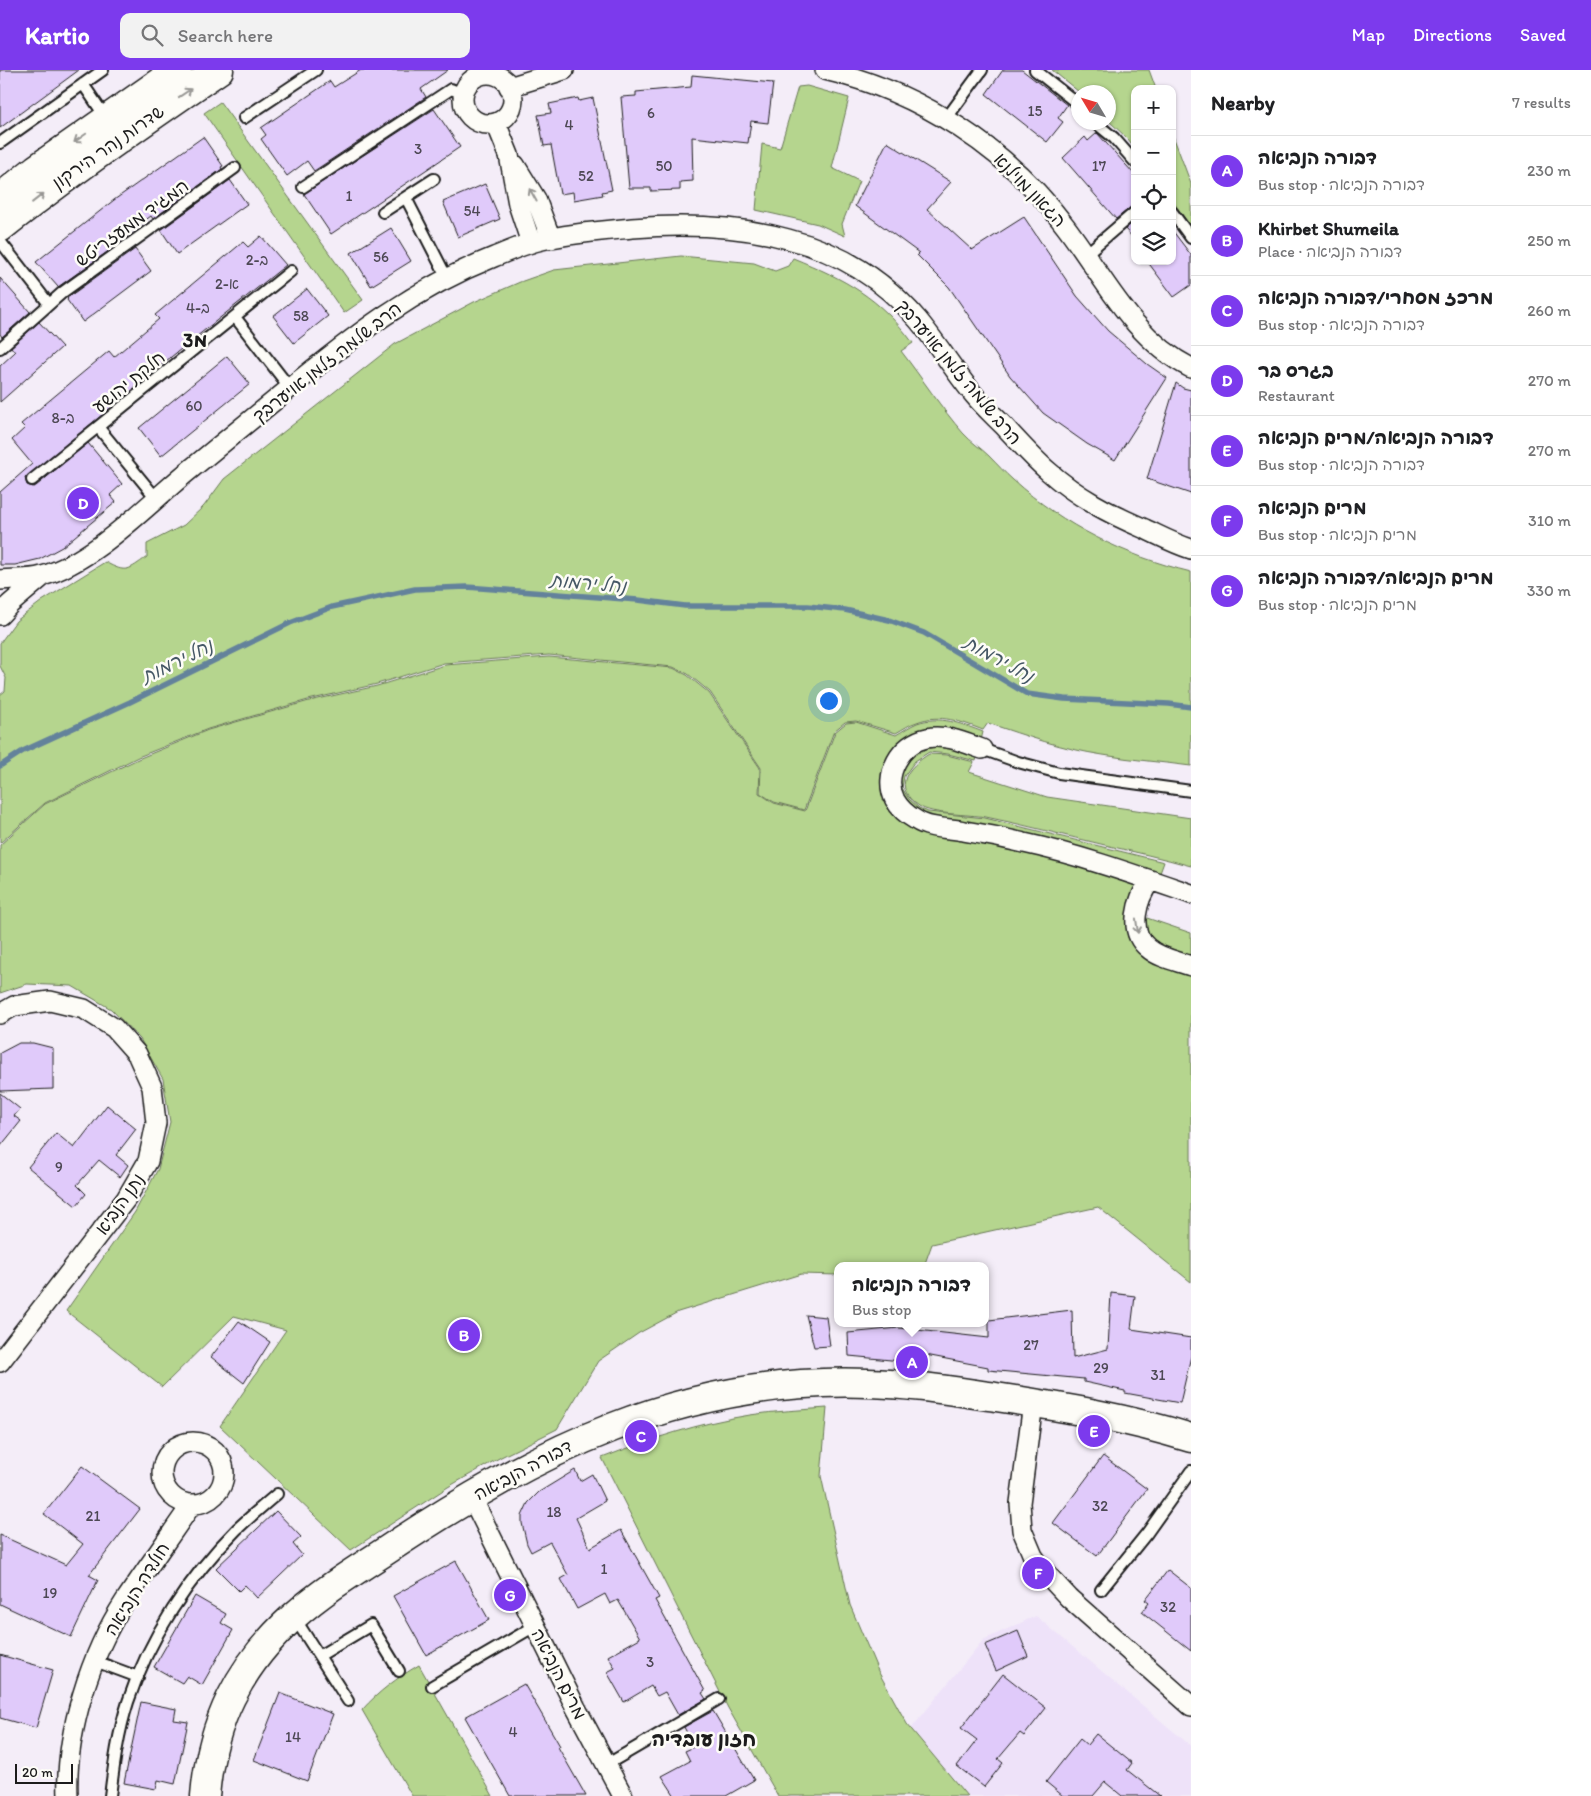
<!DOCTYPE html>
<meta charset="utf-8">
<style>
body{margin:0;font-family:Itim,"Playpen Sans Hebrew",sans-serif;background:#f2f2f2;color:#202124}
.controls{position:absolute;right:15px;top:15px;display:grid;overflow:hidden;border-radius:10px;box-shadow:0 1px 4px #0004}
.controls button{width:45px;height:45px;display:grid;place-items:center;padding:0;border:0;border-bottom:1px solid #e0e0e0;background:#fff;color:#202124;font:25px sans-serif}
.compass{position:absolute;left:1071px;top:15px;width:45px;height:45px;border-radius:50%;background:#fff;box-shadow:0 1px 4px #0004;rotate:308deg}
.scale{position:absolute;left:15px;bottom:12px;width:58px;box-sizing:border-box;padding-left:5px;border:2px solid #1c1c1c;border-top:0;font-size:14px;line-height:18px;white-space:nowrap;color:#1c1c1c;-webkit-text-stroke:4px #fdfcf7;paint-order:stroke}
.you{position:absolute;left:828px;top:630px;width:18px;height:18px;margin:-12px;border:4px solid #fff;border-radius:50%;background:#1a73e8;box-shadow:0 0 0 8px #1a73e833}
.badge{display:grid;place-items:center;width:32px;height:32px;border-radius:50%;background:#7c3aed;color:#fff;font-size:16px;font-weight:700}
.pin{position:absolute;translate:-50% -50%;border:2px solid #fff;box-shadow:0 1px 5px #0006}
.popup{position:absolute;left:834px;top:1192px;width:155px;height:65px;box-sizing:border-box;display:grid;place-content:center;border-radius:10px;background:#fff;filter:drop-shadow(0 1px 4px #0005);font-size:16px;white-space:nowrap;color:#757577}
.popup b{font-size:19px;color:#202124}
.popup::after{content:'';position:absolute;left:50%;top:100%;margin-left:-10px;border:10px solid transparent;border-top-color:#fff}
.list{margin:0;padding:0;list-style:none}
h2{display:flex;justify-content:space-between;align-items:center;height:65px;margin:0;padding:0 20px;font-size:21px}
h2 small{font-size:16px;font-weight:400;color:#757577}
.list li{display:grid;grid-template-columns:32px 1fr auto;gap:15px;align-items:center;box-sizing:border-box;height:70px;padding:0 20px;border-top:1px solid #e0e0e0}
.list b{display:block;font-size:19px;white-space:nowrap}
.list p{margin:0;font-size:16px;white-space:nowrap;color:#757577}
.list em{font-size:16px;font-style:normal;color:#757577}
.icon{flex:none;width:28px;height:28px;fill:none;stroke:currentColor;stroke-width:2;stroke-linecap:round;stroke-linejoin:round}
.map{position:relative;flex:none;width:1191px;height:1726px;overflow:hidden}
header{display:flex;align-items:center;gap:30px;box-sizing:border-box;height:70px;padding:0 25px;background:#7c3aed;color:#fff}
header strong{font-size:24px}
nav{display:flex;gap:28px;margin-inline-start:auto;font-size:18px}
.search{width:350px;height:45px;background:#f2f2f2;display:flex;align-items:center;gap:12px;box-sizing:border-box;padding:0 18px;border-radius:10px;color:#757577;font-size:19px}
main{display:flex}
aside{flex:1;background:#fff}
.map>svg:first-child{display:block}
</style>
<header>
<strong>Kartio</strong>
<div class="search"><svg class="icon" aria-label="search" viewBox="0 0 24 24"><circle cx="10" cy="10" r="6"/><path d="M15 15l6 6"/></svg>Search here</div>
<nav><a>Map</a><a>Directions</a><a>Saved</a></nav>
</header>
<main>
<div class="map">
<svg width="1191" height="1726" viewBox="0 0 1191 1726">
<rect width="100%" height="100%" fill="#f4edf8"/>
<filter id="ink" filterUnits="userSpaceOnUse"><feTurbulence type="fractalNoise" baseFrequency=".02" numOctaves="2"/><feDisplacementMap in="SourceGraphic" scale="10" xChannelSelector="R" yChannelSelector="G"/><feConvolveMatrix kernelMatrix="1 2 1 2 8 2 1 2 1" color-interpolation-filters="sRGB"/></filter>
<g filter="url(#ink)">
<!-- built -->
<path fill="#eee2f9" d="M1036 1546 1191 1676V1726H967L911 1659 983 1570Z"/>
<!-- green -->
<path fill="#b5d58e" stroke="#687855" d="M1052 0H1149L1156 19H1135V78L1128 69 1109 51 1108 22H1079Z
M807 16 849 28 832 98 859 111 842 154 845 166 818 154 756 140 762 74 780 78 798 17Z
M220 32 363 230 344 243 204 43Z
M1172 63 1191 114V157L1172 130Z
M681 186 754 193 775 201 788 196 793 188C845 209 880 228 913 273L901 281C922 308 941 338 963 363 971 372 981 378 989 386 997 394 1005 403 1013 410 1064 456 1125 486 1191 502V696C1162 692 1132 690 1103 685 1063 679 1026 666 988 653L983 660C962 652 940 643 917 652 910 654 903 659 896 663L856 651 845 652 834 661 804 740 774 732 760 723 761 698 710 622 688 604 673 597 549 585 444 593 377 614 308 630 208 659 138 687 45 733 0 773V625L5 621 6 608 0 596V573L16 551 42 531 105 492C127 504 128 500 147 487V474L184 455 204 436 224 409 395 274 474 232 520 212 554 200Z
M549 587 673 598 687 605 709 623 760 698 759 723 774 733 805 741 835 662 846 653 856 652 896 665C903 661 910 656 917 653 940 645 962 654 983 662L976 691 948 684 929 682 915 691 904 706 902 718 909 729 919 738 928 742 985 748 1164 792 1144 847 1191 863V1212L1098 1137 932 1174 924 1196H838V1205L801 1204 678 1242 639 1263 598 1291 557 1359 501 1387 448 1417 351 1480 220 1356 286 1260 234 1246 162 1317 66 1241 135 1142 158 1099 170 1052 163 1009 140 969 111 939 72 916 27 914 0 923V775L45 734 138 689 208 660 309 631 377 616 445 595Z
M929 684 947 685 974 692 969 702 1047 727 1191 748V796C1163 788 1134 782 1105 775 1066 766 1026 755 986 747 969 744 932 745 919 736 891 717 908 697 929 684Z
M827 1338 821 1406 850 1535 878 1601 907 1654 967 1726H778L728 1638 602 1388C650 1369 699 1353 750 1345 776 1341 801 1340 827 1338Z
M419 1595 493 1726H412L362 1640C379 1621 397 1608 419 1595Z"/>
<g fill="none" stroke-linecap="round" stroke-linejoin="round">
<!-- stream -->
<path stroke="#64829b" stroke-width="5.5" d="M0 696 23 681 130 632 290 553 332 537 415 519 467 517 638 530 685 536H808L845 540 889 550 924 563 1027 624 1064 629 1169 634 1191 637"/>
</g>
<!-- building -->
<path fill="#e0cafa" stroke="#1c1c1c" d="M0 0H79L0 58Z
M361 0H448L421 19 426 27 314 101 307 91 287 106 261 69 266 65 261 58 330 11 334 17Z
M1003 0H1022L1067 35 1058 48 1063 52 1047 72 986 24Z
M692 5 773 13 768 53 751 51 748 73 692 67 693 111 680 112V120L651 121V118H629L621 27 636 26V22L691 17Z
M578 28 579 31 593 28 612 120 602 122 603 125 574 130 573 122 560 124 551 75 544 76 538 45 551 43 549 34Z
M434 39 460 77 331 164 304 124Z
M1097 63 1135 105V135L1131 137 1116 149 1063 88 1085 67 1088 71Z
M203 67 223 96 221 97 222 99 153 149 151 146 125 165 127 168 58 217 36 192 114 130Z
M887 72 951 112 927 139 972 180 1024 147 1077 226 1108 261 1147 294 1167 308 1115 390 1087 374 1043 343 1010 306 949 217 917 185 919 183 855 136Z
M230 110 247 134 177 184 161 160Z
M485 114 500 149 458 167 443 132Z
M1135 151V170L1125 159Z
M391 158 411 191 371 216 351 183Z
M1172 160 1191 185V215L1174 227 1147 191H1172Z
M261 166 286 195 151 303 152 304 25 408 27 415 33 417 36 416 88 373 122 414 110 425 116 432 62 477 40 489 15 495H0V422L32 394 12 370 25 358 21 354 109 281 114 287 159 249 155 245 243 172 248 177Z
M135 179 151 201 83 252 67 230 68 229 67 228Z
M0 208 30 242 2 267 0 264Z
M307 219 328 246 294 273 273 246Z
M39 252 62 277 0 332V296L15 282 11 277Z
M227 286 250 314 161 386 139 358Z
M1176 313 1183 318 1191 320V424L1147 409Z
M19 973H33L53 978V1019L0 1021V983Z
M0 1023 20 1039 14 1046 21 1051 0 1077Z
M107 1035 136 1059 116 1085 128 1095 120 1107 99 1090 77 1115 86 1124 76 1136 28 1097 56 1063 74 1078Z
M1111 1223 1135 1226 1131 1259 1191 1268V1286L1180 1333 1125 1323V1321L1084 1312V1309L988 1300V1297L910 1282 912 1292 849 1286 848 1263 899 1258 989 1268V1250L1072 1240 1073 1288 1108 1279Z
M806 1245 826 1247 830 1276 814 1277Z
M239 1251 270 1272 244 1313 211 1287Z
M1103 1386 1147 1419 1097 1486 1053 1453Z
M82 1396 140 1439 89 1505 98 1510 71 1567 0 1534V1465L66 1495 83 1474 44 1444Z
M575 1400 580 1411 592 1404 605 1431 576 1448 590 1478 621 1460 659 1528 655 1530 705 1621 702 1623 706 1629 678 1645 665 1622 657 1626 651 1616 624 1632 607 1602 615 1598 608 1586 640 1568 618 1530 610 1534 605 1524 577 1539 561 1509 568 1505 550 1472 531 1482 527 1474 522 1453V1446L528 1433 539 1422Z
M276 1441 301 1467 293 1474 302 1485 257 1528 245 1515 239 1521 216 1498Z
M456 1491 489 1550 426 1585 393 1526Z
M1168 1500 1191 1518V1581L1142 1542 1149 1533 1145 1530Z
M195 1526 226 1544 221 1553 233 1560 202 1615 187 1606 182 1613 154 1597Z
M1018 1561 1028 1586 996 1601 985 1575Z
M0 1585 53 1600 36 1658 0 1648Z
M1003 1604 1046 1638 1024 1666 1020 1663 998 1689 1003 1693 984 1717 957 1696 977 1670 961 1658Z
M524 1614 560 1676 558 1677 586 1726H510L465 1647Z
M280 1623 333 1644 307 1711 254 1690Z
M141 1632 176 1639 174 1650 188 1652 175 1714 158 1710 156 1719 124 1713Z
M713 1641 754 1710 726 1726H675L662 1706 690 1691 685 1681 694 1677 684 1657Z
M1096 1664 1132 1693 1127 1700 1160 1726H1122L1105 1712 1093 1726H1063L1046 1712 1080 1669 1087 1675Z"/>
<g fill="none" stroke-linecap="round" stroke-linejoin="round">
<!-- lane casing -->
<g stroke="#1c1c1c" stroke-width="14">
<path id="lane" d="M1035 0 1078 34
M83 14 106 48
M244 48 316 0
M946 49 982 0
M1097 54 1114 68 1135 92
M0 73 103 0
M303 117 451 19 463 24
M406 128 447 208
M383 142 434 109
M1172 142 1191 168
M0 171 49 234
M1086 184 1135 142
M235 247 290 318
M0 278 63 222 235 98
M98 357 156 428
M32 410 291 201
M982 679 1018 692 1059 703 1191 721
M1101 1520 1147 1463 1191 1401
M294 1547 348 1631
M319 1586 371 1555 399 1601
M95 1591 138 1607
M432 1616 535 1556
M606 1695 719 1629
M110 1726C114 1694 118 1663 128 1632 149 1568 189 1507 237 1459 250 1447 264 1435 277 1424"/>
</g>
<!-- street casing -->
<g stroke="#1c1c1c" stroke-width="22">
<path id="street" d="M825 0C920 22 1008 79 1066 157 1104 207 1132 268 1191 298
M463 29a25 25 0 1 1 50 0a25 25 0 1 1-50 0Z
M509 17 564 0
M496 53 509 85 518 134 531 173
M515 95 536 129 551 169
M0 510C14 508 29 510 42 506 94 491 145 437 186 403 219 376 252 349 285 322 352 267 413 219 494 187 507 182 520 176 534 172 563 164 601 161 632 158 684 154 737 155 788 169 839 182 884 210 918 250 938 274 954 301 974 325 983 336 993 345 1003 355 1018 371 1032 387 1048 401 1077 427 1110 444 1145 459 1160 466 1175 474 1191 479
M0 545 10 534 43 506
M982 679C965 673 945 664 927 668 901 673 882 705 895 730 900 739 907 745 916 750 929 759 949 758 964 761 984 764 1004 768 1024 773 1080 785 1136 805 1191 824
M1150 811C1137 829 1127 861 1148 878 1159 888 1177 891 1191 896
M0 944 14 936 50 931 84 939 114 958 137 984 152 1017 156 1053 148 1091 126 1129 0 1292
M1033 1333 1020 1433 1022 1460 1033 1486 1042 1499 1069 1528 1191 1636
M162 1403a31 31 0 1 1 62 0a31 31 0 1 1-62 0Z
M471 1426 576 1638 623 1726
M68 1726C65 1663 91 1583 125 1531 147 1498 170 1466 192 1434"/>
</g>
<!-- secondary casing -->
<g stroke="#1c1c1c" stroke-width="31">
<path id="secondary" d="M0 128 36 99 177 0
M0 158C71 102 144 51 219 0
M205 1726C211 1653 239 1596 293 1547 321 1522 353 1502 384 1482 534 1382 682 1306 868 1313 911 1314 953 1321 996 1327 1062 1337 1127 1348 1191 1368"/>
</g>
<!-- lane -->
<use href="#lane" stroke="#fdfcf7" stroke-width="10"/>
<!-- street -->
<use href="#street" stroke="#fdfcf7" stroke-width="19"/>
<!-- secondary -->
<use href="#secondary" stroke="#fdfcf7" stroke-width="28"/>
</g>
<!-- one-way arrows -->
<defs><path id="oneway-shaft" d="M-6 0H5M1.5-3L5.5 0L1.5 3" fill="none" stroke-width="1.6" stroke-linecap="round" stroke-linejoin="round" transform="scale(1.25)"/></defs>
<g stroke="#989794">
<use href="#oneway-shaft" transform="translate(185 23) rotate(-34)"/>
<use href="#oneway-shaft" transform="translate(80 68) rotate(145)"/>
<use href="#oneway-shaft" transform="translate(533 125) rotate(-119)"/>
<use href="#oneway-shaft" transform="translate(38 128) rotate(-38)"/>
<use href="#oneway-shaft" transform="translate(1137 856) rotate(82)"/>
</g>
</g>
<g text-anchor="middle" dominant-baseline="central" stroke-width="5" stroke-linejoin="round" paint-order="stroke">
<!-- number labels -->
<g font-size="15" fill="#4d4854">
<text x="1035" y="41">15</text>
<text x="651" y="43">6</text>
<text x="569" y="55">4</text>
<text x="418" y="79">3</text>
<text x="664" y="96">50</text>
<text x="1099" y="96">17</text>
<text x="586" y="106">52</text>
<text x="349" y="126">1</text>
<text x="472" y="141">54</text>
<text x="381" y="187">56</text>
<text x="257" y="190">2-ב</text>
<text x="227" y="214">2-א</text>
<text x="198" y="238">4-ב</text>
<text x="301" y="246">58</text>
<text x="194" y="336">60</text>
<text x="63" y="348">8-ב</text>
<text x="59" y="1097">9</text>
<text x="1031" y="1275">27</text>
<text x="1101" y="1298">29</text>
<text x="1158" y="1305">31</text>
<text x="1100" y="1436">32</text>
<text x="554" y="1442">18</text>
<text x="93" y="1446">21</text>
<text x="604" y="1499">1</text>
<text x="50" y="1523">19</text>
<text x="1168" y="1537">32</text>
<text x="650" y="1592">3</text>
<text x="513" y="1662">4</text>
<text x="293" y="1667">14</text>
</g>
<!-- street labels -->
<g font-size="18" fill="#1c1c1c" stroke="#fdfcf7">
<text transform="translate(108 77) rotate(-35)">שדרות נהר הירקון</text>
<text transform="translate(1030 120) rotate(46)">הגאון מוילנא</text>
<text transform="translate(132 153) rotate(-36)">המגיד ממעזריטש</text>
<text transform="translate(327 292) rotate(-38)">הרב שלמה זלמן אויערבך</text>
<text transform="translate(959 302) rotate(50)">הרב שלמה זלמן אויערבך</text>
<text transform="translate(129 312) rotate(-39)">חלקת יהושע</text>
<text transform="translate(120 1134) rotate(-55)">נתן הנביא</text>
<text transform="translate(523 1400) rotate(-28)">דבורה הנביאה</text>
<text transform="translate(137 1519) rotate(-58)">חולדה הנביאה</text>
<text transform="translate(559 1604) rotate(63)">מרים הנביאה</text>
</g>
<!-- water labels -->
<g font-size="19" font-style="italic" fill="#465866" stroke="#fdfcf7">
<text transform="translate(588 513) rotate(5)">נחל ירמות</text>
<text transform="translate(999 589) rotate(29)">נחל ירמות</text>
<text transform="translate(177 591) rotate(-26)">נחל ירמות</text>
</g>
<!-- quarter labels -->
<g font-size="20" font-weight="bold" fill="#1c1c1c" stroke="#fdfcf7">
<text x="195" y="270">מ3</text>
<text x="704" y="1669">חזון עובדיה</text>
</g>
</g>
</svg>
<div class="controls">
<button>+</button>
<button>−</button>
<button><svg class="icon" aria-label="locate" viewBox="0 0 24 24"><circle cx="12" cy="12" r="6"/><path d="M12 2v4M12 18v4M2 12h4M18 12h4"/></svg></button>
<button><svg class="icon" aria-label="layers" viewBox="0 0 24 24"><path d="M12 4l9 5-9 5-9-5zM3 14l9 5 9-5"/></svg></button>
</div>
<svg class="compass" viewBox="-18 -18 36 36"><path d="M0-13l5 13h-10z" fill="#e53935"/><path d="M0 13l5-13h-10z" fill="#757577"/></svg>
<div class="scale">20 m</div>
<div class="you"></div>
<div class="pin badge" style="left:912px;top:1292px">A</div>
<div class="popup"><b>דבורה הנביאה</b>Bus stop</div>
<div class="pin badge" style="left:464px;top:1265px">B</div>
<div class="pin badge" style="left:641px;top:1366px">C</div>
<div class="pin badge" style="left:83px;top:433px">D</div>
<div class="pin badge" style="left:1094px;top:1361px">E</div>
<div class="pin badge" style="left:1038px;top:1503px">F</div>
<div class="pin badge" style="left:510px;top:1525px">G</div>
</div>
<aside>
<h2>Nearby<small>7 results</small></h2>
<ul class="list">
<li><span class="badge">A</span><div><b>דבורה הנביאה</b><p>Bus stop · דבורה הנביאה</p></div><em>230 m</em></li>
<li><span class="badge">B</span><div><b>Khirbet Shumeila</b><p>Place · דבורה הנביאה</p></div><em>250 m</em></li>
<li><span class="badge">C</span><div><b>מרכז מסחרי/דבורה הנביאה</b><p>Bus stop · דבורה הנביאה</p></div><em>260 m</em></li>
<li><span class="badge">D</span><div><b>בגרס בר</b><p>Restaurant</p></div><em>270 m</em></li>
<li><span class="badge">E</span><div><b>דבורה הנביאה/מרים הנביאה</b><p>Bus stop · דבורה הנביאה</p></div><em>270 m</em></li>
<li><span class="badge">F</span><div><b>מרים הנביאה</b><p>Bus stop · מרים הנביאה</p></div><em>310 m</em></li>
<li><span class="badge">G</span><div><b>מרים הנביאה/דבורה הנביאה</b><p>Bus stop · מרים הנביאה</p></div><em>330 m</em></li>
</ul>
</aside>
</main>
